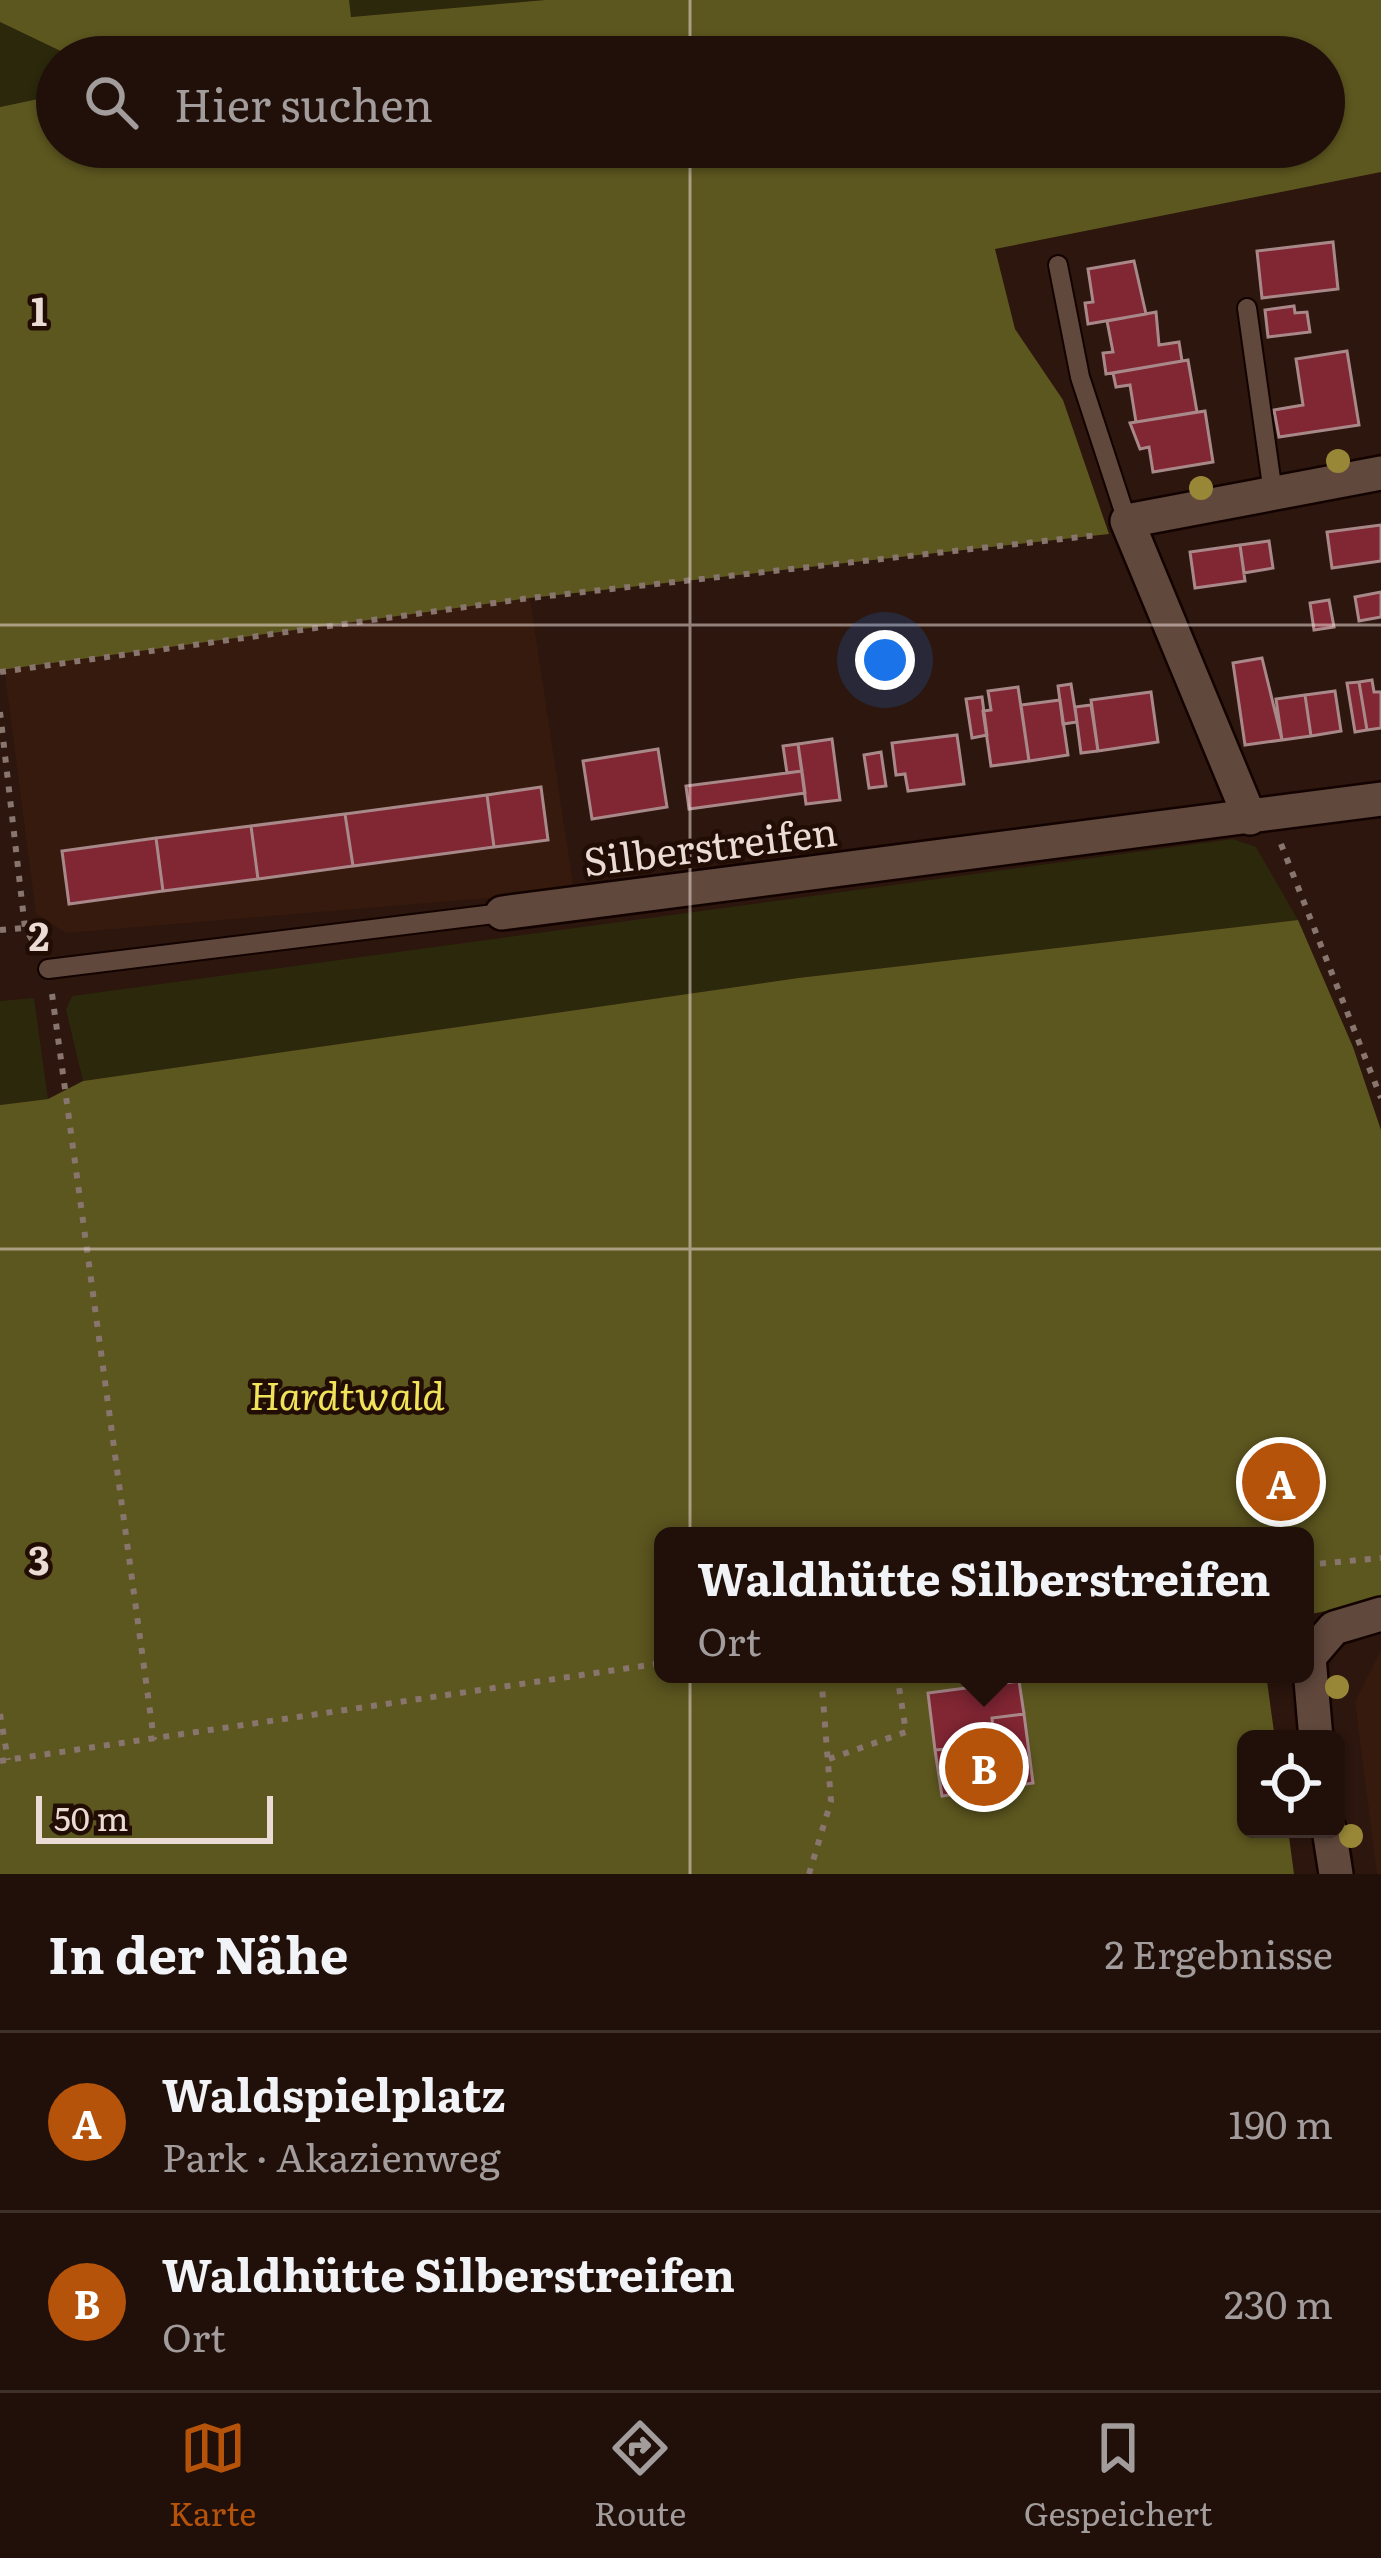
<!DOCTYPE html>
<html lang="de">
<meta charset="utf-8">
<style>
body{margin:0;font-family:Literata,serif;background:#291913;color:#f1f3f6}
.controls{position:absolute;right:36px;bottom:36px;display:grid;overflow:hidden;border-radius:18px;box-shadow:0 3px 9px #0004}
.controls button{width:108px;height:108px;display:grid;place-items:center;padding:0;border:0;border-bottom:3px solid #3e302b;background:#21100a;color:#f1f3f6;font:60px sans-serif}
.scale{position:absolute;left:36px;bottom:30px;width:237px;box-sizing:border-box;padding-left:12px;border:6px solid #ebdbd5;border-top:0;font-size:33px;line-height:42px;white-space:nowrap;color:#ebdbd5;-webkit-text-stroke:9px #220d05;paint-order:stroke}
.you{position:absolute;left:885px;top:660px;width:42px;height:42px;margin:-30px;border:9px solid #fff;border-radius:50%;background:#1a73e8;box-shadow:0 0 0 18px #1a73e833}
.badge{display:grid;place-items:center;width:78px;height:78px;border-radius:50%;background:#b45309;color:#fff;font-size:39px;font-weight:700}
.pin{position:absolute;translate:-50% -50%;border:6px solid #fff;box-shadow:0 3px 12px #0006}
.popup{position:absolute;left:654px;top:1527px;width:660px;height:156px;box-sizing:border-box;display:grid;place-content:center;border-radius:18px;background:#21100a;filter:drop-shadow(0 3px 9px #0005);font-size:39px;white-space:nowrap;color:#a29d9c}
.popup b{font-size:45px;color:#f1f3f6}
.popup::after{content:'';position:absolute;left:50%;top:100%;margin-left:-24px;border:24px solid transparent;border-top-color:#21100a}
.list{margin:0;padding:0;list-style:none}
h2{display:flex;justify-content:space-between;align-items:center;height:156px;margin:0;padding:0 48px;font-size:51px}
h2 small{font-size:39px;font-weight:400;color:#a29d9c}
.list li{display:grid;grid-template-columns:78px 1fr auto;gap:36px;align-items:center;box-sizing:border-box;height:180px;padding:0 48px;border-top:3px solid #3e302b}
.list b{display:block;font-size:45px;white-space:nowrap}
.list p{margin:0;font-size:39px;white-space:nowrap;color:#a29d9c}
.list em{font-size:39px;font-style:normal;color:#a29d9c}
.icon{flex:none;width:66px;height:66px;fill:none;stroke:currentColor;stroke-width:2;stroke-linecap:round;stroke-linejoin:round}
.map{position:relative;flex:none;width:1381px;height:1874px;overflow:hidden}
.search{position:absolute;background:#21100a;box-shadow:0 3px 9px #0004;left:36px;right:36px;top:36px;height:132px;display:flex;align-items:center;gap:30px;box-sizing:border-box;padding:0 42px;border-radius:66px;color:#a29d9c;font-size:45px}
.sheet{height:516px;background:#21100a}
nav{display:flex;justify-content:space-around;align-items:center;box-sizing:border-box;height:168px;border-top:3px solid #3e302b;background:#21100a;font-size:33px;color:#a29d9c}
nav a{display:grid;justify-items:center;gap:6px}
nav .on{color:#b45309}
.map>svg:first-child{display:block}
</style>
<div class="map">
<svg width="1381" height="1874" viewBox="0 0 1381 1874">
<rect width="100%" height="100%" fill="#2c160d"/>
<!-- built -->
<path fill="#351a0d" d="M530 598 574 891 66 933 36 914 4 667Z
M1381 1650V1874H1377L1355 1702Z"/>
<!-- green -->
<path fill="#2b280c" d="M349 0H545L350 17Z
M0 22 73 57H57V95L0 107Z
M1233 839 1256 847 1298 920 798 978 83 1081 66 1010 72 996Z
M34 998 48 1099 0 1105V1001Z"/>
<!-- forest -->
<path fill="#5c561f" d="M0 0H349L351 17 545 0H1381V172L995 249 1015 329 1063 400 1109 534 530 598 0 670V107L57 95V147H1324V57H73L0 22Z
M1298 920 1353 1047 1381 1130V1601L1305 1615V1536H663V1674H1266L1275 1739H1246V1829H1288L1294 1874H0V1105L48 1099 83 1081 798 978Z"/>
<!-- building -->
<path fill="#812633" stroke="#a88889" stroke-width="3" d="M1333 242 1338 289 1262 298 1257 251Z
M1134 261 1146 314 1088 324 1085 303 1093 302 1088 269Z
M1294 306 1295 313 1307 312 1310 332 1268 337 1265 310Z
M1156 312 1159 345 1179 342 1182 361 1106 374 1103 353 1113 352 1107 321Z
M1347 351 1359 425 1279 437 1274 410 1303 405 1296 359Z
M1188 360 1197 412 1136 422 1130 385 1116 387 1113 373Z
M1205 411 1213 462 1153 472 1149 447 1140 449 1130 423Z
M1381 525V561L1332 568 1327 532Z
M1269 541 1273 568 1244 573 1240 545Z
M1240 545 1245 581 1195 588 1190 552Z
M1381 592V617L1359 621 1355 597Z
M1329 600 1334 627 1314 630 1310 603Z
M1262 658 1282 740 1245 745 1233 663Z
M1372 680 1374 692H1381V728L1367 730 1359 682Z
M1359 682 1367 730 1355 732 1347 683Z
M1071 684 1077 722 1063 724 1058 686Z
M1018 687 1029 761 991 766 983 711 991 710 988 691Z
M1335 691 1341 731 1311 736 1305 695Z
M1151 692 1158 742 1098 751 1091 700Z
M1305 695 1311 736 1282 740 1276 699Z
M982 697 987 735 972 738 966 699Z
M1060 700 1068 755 1029 761 1021 705Z
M1091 705 1098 751 1081 753 1075 707Z
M957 735 964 784 908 791 905 774 896 775 892 743Z
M832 739 840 800 806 804 798 744Z
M798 744 802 771 787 773 783 746Z
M658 749 667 807 592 819 583 761Z
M881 752 886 786 869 788 864 755Z
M802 771 805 793 689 809 686 786Z
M541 787 548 840 494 847 487 795Z
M487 795 494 847 353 866 345 814Z
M345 814 353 866 258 879 251 826Z
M251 826 258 879 163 891 156 838Z
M156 838 163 891 69 904 62 851Z
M1019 1681 1024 1714 992 1718 994 1745 935 1750 928 1693Z
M1024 1714 1033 1783 942 1796 935 1750 994 1745 992 1718Z"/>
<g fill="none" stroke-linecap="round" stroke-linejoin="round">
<!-- service casing -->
<g stroke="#130300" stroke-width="22">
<path id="service" d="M1058 265 1080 377 1127 521
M1247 308 1273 493
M48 969 502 913"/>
</g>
<!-- minor casing -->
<g stroke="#130300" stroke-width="38">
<path id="minor" d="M1250 818 1127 521 1381 473
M502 913 1381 799
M1316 1739 1309 1657 1334 1628 1381 1614
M1329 1829 1336 1874"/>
</g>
<!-- path -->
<path stroke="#88756d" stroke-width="6" stroke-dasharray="6 9" stroke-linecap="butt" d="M0 672 530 598 1098 535
M0 712 25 928 37 948
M1281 844 1381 1098
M0 930 25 928
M52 994 154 1740
M1305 1565 1381 1558
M0 1714 8 1760
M829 1759 906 1732 897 1674
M0 1761 663 1663
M809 1874 831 1801 821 1674"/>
<!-- service -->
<use href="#service" stroke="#61483d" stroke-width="18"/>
<!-- minor -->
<use href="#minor" stroke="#61483d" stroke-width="33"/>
</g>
<!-- trees -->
<g fill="#988737">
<circle cx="1338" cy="461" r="12"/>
<circle cx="1201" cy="488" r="12"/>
<circle cx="1337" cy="1687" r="12"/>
<circle cx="1351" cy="1836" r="12"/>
</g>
<!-- grid -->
<path fill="none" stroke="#ebdbd5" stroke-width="3" stroke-opacity="0.55" d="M690 0V57M690 147V1874M0 625H1381M0 1249H1381"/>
<g text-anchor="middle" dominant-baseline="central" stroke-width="9" stroke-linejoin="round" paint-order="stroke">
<!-- street labels -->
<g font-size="39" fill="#ebdbd5" stroke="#220d05">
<text transform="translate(710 844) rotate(-7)">Silberstreifen</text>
</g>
<!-- park labels -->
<g font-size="39" font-style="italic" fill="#f1e359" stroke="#220d05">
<text x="347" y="1393">Hardtwald</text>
</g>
</g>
<g font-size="39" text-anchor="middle" font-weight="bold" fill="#ebdbd5" stroke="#220d05" stroke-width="9" stroke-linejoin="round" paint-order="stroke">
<text x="39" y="326">1</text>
<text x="39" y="951">2</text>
<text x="39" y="1575">3</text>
</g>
</svg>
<div class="controls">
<button><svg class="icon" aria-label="locate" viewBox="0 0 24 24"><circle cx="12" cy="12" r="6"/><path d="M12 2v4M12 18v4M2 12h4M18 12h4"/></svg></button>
</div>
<div class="scale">50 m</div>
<div class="you"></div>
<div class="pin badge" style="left:1281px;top:1482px">A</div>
<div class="pin badge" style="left:984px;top:1767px">B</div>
<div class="popup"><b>Waldhütte Silberstreifen</b>Ort</div>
<div class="search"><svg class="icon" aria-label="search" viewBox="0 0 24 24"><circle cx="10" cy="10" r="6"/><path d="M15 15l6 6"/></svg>Hier suchen</div>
</div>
<section class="sheet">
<h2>In der Nähe<small>2 Ergebnisse</small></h2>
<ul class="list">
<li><span class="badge">A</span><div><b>Waldspielplatz</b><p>Park · Akazienweg</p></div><em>190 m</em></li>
<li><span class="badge">B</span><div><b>Waldhütte Silberstreifen</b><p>Ort</p></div><em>230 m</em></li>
</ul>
</section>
<nav>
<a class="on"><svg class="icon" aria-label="map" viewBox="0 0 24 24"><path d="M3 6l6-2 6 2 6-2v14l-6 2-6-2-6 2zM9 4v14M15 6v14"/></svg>Karte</a>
<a><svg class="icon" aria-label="directions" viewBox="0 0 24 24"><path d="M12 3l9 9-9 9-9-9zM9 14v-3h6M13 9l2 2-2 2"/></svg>Route</a>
<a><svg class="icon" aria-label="saved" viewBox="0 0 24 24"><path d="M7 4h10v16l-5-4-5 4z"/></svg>Gespeichert</a>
</nav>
